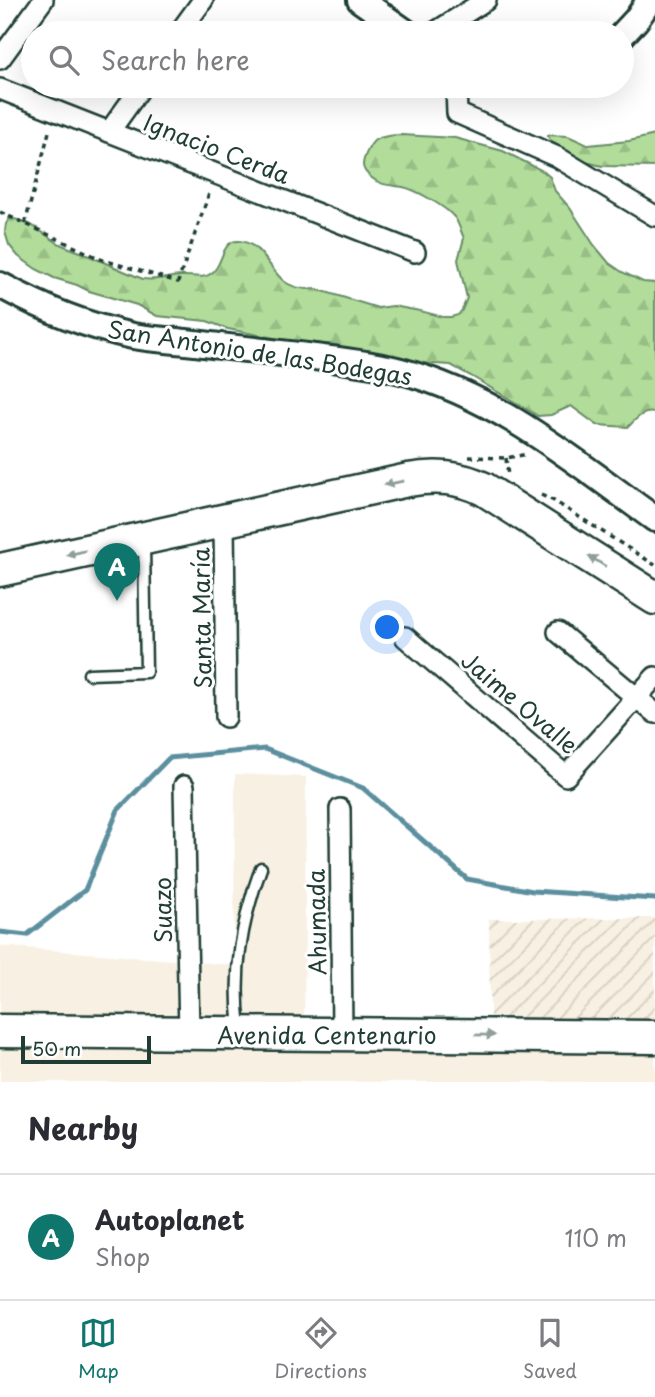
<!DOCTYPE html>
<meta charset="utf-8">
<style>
body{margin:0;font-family:"Playpen Sans",sans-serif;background:#f2f2f3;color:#2b2b33}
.scale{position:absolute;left:21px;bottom:18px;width:130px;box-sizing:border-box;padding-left:7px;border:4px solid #1f3d34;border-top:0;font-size:19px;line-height:24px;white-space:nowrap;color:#1f3d34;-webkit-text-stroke:5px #fff;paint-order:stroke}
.you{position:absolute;left:388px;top:628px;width:24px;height:24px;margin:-18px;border:5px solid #fff;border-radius:50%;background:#1a73e8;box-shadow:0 0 0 10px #1a73e833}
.badge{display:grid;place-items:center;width:46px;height:46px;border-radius:50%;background:#0f766e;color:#fff;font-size:23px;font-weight:700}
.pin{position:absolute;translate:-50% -58px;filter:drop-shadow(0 2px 4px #0008)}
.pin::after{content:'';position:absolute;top:37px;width:24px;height:21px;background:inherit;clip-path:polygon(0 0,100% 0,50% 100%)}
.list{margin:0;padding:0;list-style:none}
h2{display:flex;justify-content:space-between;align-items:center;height:91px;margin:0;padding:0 28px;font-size:30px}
h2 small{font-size:23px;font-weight:400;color:#7c7c81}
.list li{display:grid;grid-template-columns:46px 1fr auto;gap:21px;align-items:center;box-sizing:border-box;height:126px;padding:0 28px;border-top:2px solid #e1e1e2}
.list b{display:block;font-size:26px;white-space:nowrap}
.list p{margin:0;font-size:23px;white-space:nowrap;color:#7c7c81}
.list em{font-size:23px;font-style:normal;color:#7c7c81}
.icon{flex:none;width:38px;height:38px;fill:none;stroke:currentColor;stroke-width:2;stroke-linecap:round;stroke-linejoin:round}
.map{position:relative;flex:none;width:655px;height:1082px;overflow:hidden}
.search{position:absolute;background:#fff;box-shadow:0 7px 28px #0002;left:21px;right:21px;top:21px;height:77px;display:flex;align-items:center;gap:18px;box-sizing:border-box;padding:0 24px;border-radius:38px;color:#7c7c81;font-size:26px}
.sheet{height:217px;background:#fff}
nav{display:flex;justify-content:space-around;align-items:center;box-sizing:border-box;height:98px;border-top:2px solid #e1e1e2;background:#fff;font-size:19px;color:#7c7c81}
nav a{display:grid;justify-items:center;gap:4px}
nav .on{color:#0f766e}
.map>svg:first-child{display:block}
</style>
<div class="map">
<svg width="655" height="1082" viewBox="0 0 655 1082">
<defs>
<pattern id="industrial-furrows" width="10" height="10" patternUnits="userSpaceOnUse" patternTransform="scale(1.75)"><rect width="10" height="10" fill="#f8f0e2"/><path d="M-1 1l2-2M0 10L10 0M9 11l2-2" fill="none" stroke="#d4cfc2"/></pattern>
<pattern id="forest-firs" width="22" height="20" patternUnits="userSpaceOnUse" patternTransform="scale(1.75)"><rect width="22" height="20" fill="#b1dc9a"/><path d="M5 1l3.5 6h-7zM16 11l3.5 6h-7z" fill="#98be85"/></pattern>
</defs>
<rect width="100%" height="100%" fill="#fff"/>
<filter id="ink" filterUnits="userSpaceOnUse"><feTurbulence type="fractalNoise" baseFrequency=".0143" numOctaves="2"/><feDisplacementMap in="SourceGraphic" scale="14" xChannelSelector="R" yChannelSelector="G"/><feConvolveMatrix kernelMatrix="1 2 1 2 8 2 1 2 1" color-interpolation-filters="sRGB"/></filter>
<g filter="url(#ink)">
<!-- built -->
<path fill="#f8f0e2" d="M235 774 306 777 304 1046 655 1051V1082H0V946L234 965Z"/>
<!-- industrial -->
<path fill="url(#industrial-furrows)" d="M655 918V1022L490 1023 489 919Z"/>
<!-- forest -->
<path fill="url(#forest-firs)" stroke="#688c67" stroke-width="2" d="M402 135 455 138 503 151 543 171 550 177 555 191 570 208 594 245 609 263 622 272 643 282 655 283V413C643 410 636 419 628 427L597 425 571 406 551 415 538 416 471 376 451 365 418 363 362 354 336 345 284 340 228 329 207 321 157 316 137 305 89 291 77 285 54 278 36 269 18 256 9 245 5 232 6 224 9 219C30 218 45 237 62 245 69 248 76 250 83 253 103 262 123 271 143 279 156 281 168 277 181 276 191 275 203 280 212 273 223 265 221 242 237 241 260 240 270 271 285 282 294 288 307 290 316 289L378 308 393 306 420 311 443 317H451L458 315 462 310 467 298 458 260 464 238C461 232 459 224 455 218 446 207 417 190 403 187 392 185 381 186 372 178 368 175 363 170 363 165 363 158 370 144 375 140 383 136 393 135 402 135Z
M547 135 568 136 588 145 629 141 655 135V167L602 166 582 161 551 141Z"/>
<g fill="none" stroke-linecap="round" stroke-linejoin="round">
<!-- stream -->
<path stroke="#5c8f9e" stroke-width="5" d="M0 932 27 935 85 890 118 810 169 758 265 749 363 788 467 879 533 891 655 899"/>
<!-- service casing -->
<g stroke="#1f3d34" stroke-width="15">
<path id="service" d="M89 674 146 672 144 544
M240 1029C233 971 241 923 261 868"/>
</g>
<!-- minor casing -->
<g stroke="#1f3d34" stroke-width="24">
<path id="minor" d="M179 33 203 0
M434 33 486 0
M0 59 43 0
M456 86 457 113 557 157 655 216
M0 89 415 252
M109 132 142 86
M224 520 226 717
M558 632 655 713
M405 637 566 776 655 677
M184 786 189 1033
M340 809 342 1034"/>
</g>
<!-- tertiary casing -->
<g stroke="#1f3d34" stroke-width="30">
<path id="tertiary" d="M360 0 407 33
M622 35 636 20 650 0
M0 285C42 308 86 326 133 336 150 339 168 340 186 342 226 347 266 351 307 356 338 360 370 363 401 371 499 397 574 461 655 519"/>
</g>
<!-- primary casing -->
<g stroke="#1f3d34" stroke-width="37">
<path id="primary" d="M0 570 408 480C436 475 459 477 484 489L655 598
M0 1031 655 1037"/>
</g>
<!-- path -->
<path stroke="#1f3d34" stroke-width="3.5" stroke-dasharray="5 5" stroke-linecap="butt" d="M0 212 103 260 178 282 210 191
M25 224 50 128
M469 457 506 458 528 454
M506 458 508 477
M541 495 554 501 655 565"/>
<!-- service -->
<use href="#service" stroke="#fff" stroke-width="10"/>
<!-- minor -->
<use href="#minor" stroke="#fff" stroke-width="19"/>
<!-- tertiary -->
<use href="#tertiary" stroke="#fff" stroke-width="24"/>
<!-- primary -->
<use href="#primary" stroke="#fff" stroke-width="32"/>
</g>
<!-- one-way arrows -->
<defs><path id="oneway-solid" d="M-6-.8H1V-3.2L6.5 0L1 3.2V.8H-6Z" transform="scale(1.75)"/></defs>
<g fill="#8f9e9a">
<use href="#oneway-solid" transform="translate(394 483) rotate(168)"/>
<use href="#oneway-solid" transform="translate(76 553) rotate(167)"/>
<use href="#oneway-solid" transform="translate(597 561) rotate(-148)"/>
<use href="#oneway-solid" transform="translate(485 1035) rotate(1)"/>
</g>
</g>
<g text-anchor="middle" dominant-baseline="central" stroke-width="6" stroke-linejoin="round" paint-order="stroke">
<!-- street labels -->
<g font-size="23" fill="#1f3d34" stroke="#fff">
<text transform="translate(217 148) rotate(21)">Ignacio Cerda</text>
<text transform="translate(260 352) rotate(9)">San Antonio de las Bodegas</text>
<text transform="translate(201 618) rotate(-91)">Santa María</text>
<text transform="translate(520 702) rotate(40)">Jaime Ovalle</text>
<text transform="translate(162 910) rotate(-91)">Suazo</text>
<text transform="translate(316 922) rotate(-91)">Ahumada</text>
<text x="327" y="1034">Avenida Centenario</text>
</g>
</g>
</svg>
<div class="scale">50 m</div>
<div class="you"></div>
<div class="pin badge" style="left:117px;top:601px">A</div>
<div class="search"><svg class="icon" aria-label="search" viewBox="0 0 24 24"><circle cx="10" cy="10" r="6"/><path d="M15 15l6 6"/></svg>Search here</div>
</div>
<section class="sheet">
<h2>Nearby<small></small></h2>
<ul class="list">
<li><span class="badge">A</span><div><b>Autoplanet</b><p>Shop</p></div><em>110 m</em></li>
</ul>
</section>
<nav>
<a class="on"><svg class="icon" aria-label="map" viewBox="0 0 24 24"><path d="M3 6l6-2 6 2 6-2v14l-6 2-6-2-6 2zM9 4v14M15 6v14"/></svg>Map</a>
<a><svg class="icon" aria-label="directions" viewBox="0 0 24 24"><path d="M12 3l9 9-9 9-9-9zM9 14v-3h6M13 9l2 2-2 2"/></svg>Directions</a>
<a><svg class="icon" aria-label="saved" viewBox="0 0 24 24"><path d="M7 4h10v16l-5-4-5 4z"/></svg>Saved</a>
</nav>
